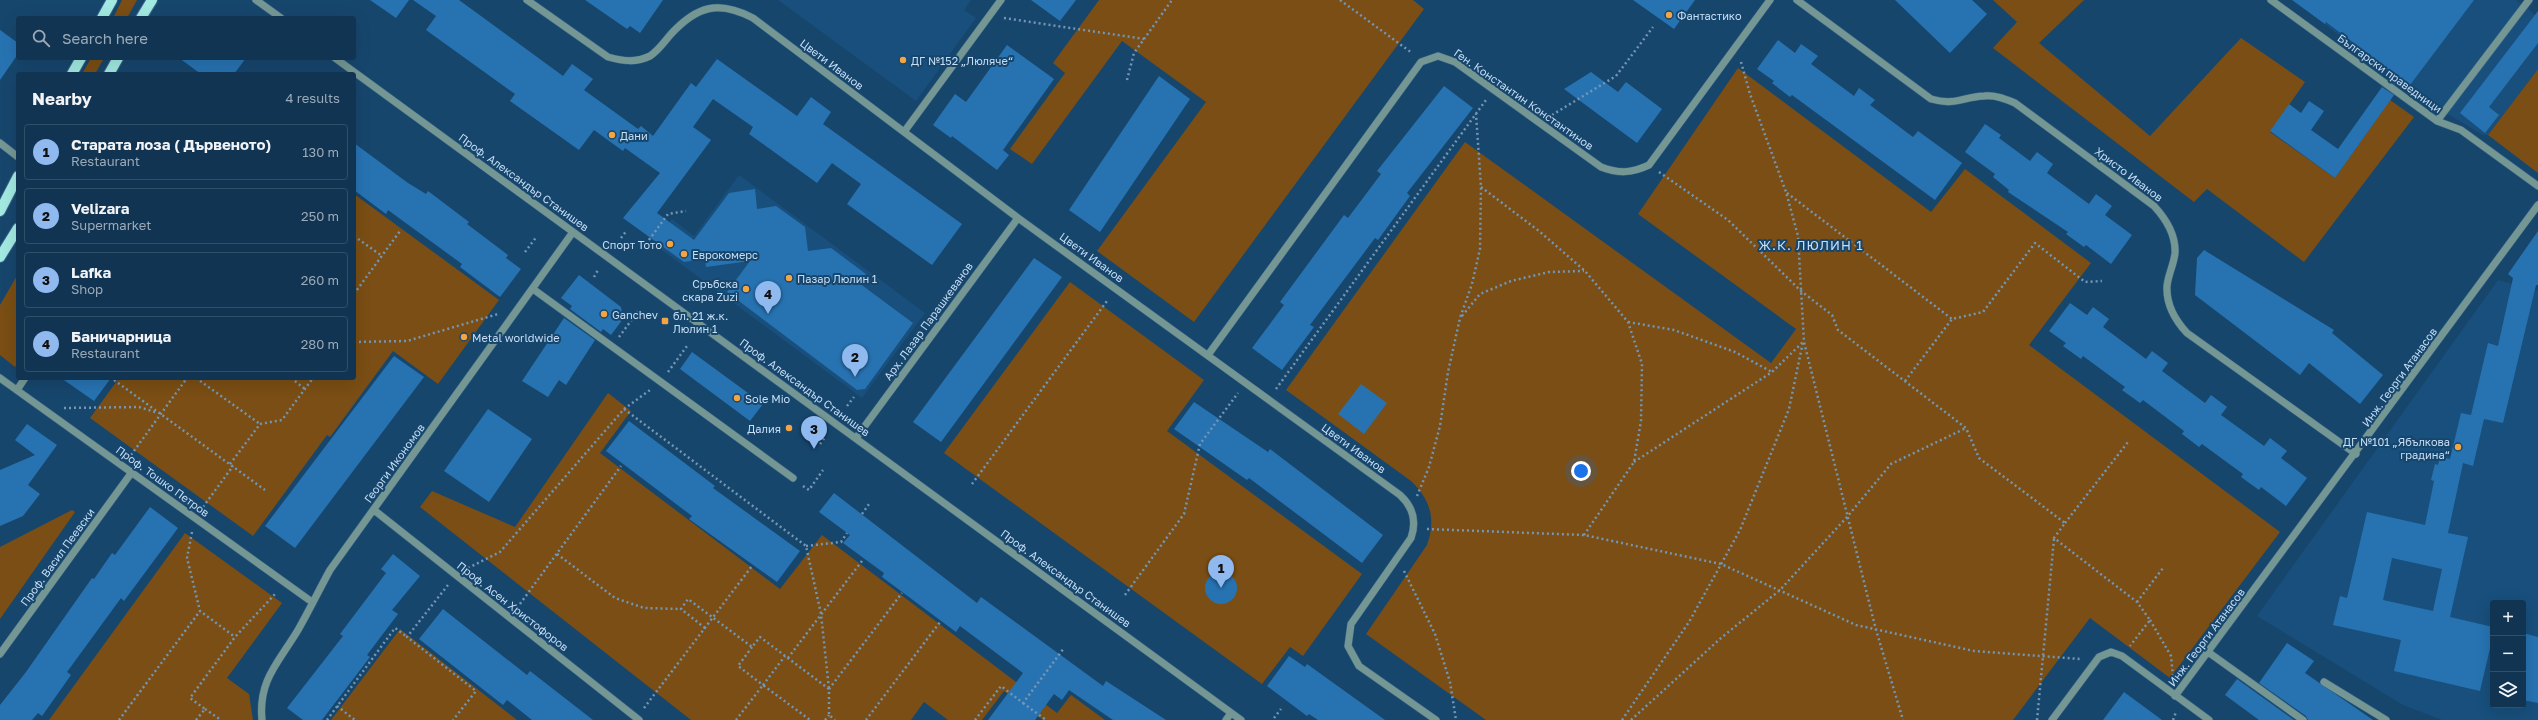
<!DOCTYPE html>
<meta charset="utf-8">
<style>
body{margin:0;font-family:"Golos Text",sans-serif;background:#1e3f5c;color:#f1f3f6}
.controls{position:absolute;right:12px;bottom:12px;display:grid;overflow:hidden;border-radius:4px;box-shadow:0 4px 16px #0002}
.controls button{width:36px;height:36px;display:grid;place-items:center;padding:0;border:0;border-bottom:1px solid #304f69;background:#113452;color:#f1f3f6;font:20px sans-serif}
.you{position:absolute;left:1581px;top:471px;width:14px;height:14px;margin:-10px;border:3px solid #fff;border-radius:50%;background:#1a73e8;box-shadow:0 0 0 6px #1a73e833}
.badge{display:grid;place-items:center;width:26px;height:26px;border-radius:50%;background:#90b9f0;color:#111;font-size:13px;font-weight:700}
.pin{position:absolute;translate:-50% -33px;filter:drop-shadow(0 1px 2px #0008)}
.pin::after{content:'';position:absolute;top:21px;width:14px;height:12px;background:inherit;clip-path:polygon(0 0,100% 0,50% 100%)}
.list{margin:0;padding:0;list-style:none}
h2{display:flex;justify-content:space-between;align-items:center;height:52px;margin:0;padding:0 16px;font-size:17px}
h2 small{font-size:13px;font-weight:400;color:#9caab8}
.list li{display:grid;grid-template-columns:26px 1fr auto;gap:12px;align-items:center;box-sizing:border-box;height:56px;margin:0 8px 8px;padding:0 8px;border:1px solid #304f69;border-radius:4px}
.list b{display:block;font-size:15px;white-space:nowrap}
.list p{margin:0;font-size:13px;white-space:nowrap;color:#9caab8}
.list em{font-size:13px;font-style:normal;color:#9caab8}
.icon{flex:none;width:22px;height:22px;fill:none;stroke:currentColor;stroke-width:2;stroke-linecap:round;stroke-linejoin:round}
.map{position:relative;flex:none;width:2538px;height:720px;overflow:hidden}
.search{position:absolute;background:#113452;box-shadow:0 4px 16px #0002;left:16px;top:16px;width:340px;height:44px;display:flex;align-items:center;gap:10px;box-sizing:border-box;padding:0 14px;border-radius:4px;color:#9caab8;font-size:15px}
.panel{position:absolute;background:#113452;box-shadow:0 4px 16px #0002;left:16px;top:72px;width:340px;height:308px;border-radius:4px}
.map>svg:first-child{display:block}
</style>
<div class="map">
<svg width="2538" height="720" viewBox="0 0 2538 720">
<rect width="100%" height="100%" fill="#17466d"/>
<!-- built -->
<path fill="#184f7c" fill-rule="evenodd" d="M778 0H971L964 10 976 18 916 101Z
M2293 0H2516L2538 17V69L2488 135H2483L2423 99Z
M739 175 925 313 862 398 654 244 672 219 694 236Z
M2498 280 2538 291V720H2442L2403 705 2257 616ZM2493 603H2523V705H2493Z"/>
<!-- green -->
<path fill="#7a4e14" d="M122 0H137L127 18H113Z
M1099 0H1413L1424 9 1194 322 1097 251 1206 102 1122 41 1032 164 1010 149 1065 73 1053 63Z
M1993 0H2084L2039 43 2150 136 2241 38 2305 82 2270 132 2335 178 2390 100 2414 117 2304 262 2207 189 2194 202 1993 48 2017 22Z
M91 58H104L95 74H82Z
M1738 68 1931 212 1965 169 2091 263 2029 345 2280 532 2170 678 2090 618 2013 720H1486L1366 634 1427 545C1436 520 1431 500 1411 481L1286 390 1465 142 1771 363 1796 329 1638 214Z
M2538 69V173L2488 135Z
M354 194 499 300 438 384 393 351 330 437 327 435 253 536 90 418 119 378H354Z
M18 274V363L15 367 0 355V305Z
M1070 282 1204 380 1167 431 1362 574 1303 656 1290 647 1262 684 944 453Z
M608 393 631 411 600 453 780 589 822 535 1057 713 1071 695 1105 720H1043L1004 691 982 720H948L924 702 911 720H691L420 507 432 491 515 527Z
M72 510 75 512 0 619V547Z
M185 533 282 603 227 678 249 694 253 720H49Z
M400 629 517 720H331Z"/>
<!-- building -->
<path fill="#2773b2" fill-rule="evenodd" d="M370 0H409L396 18Z
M413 0H459L563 76 572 64 593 79 584 90 638 129 641 126 653 136 691 83 696 87 717 59 797 116 811 97 831 112 823 124 962 224 932 265 847 204 861 184 832 163 817 183 749 134 753 127 713 99 693 127 711 140 657 213 694 240 729 193 755 189 757 209 776 206 805 227 808 251 831 248 866 274 859 283 913 323 865 389 857 390 727 292 750 261 706 267 705 259 684 262 623 218 660 173 625 148 623 151 594 130 579 150 510 101 515 94 426 30 436 16Z
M585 0H663L640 33 630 26 627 29Z
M1031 0H1076L1060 21Z
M1633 0H1695L1674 29Z
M1895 0H1972L1987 14 1950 53Z
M2292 0H2474L2410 85 2404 81 2399 87 2387 79 2392 72 2326 22 2325 24Z
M2538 11V43L2489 107 2499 115 2485 133 2460 113Z
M0 30 18 43V54L0 80Z
M1778 40 1795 53 1801 44 1818 56 1811 64 1854 96 1859 88 1875 100 1870 105 1913 137 1918 131 1962 163 1935 200 1792 95 1790 97 1772 83 1774 81 1757 69Z
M1007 45 1054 79 1003 150 1009 155 997 170 952 136 951 138 933 125 955 94 966 102Z
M179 58H246L234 74H201Z
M1591 72 1618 92 1626 82 1662 109 1637 143 1564 89Z
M1159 76 1190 99 1100 232 1069 210Z
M1444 86 1473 108 1407 193 1410 196 1378 240 1375 238 1310 325 1314 327 1282 370 1252 348 1284 305 1280 302 1344 215 1348 218 1381 174 1377 171Z
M2382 87 2394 95 2335 178 2270 131 2289 104 2301 113 2309 101 2324 111 2311 130 2338 149Z
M1985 124 2001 135 1999 138 2030 161 2037 152 2053 164 2047 173 2089 204 2096 194 2112 206 2105 215 2132 235 2111 264 2086 245 2084 247 2066 234 2068 232 2008 192 2009 190 1993 177 1995 174 1965 152Z
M354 143 408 183 426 194 428 191 469 222 467 224 508 255 506 258 521 269 500 297 460 267 462 264 388 210 386 214 354 190Z
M2538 231V285H2536L2503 423 2484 419 2473 466 2463 463 2448 533 2468 537 2450 617 2493 627V645L2491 644 2480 691 2394 671 2401 640 2333 625 2340 596 2347 598 2367 512 2425 525 2434 481 2431 480 2435 464 2438 465 2440 457 2450 459 2461 413 2471 415 2488 343 2498 346 2513 278 2508 274ZM2392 558 2442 569 2433 611 2383 600Z
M2204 250 2334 330 2332 333 2383 375 2360 404 2309 363 2300 375 2195 295 2197 258Z
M1034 258 1062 277 941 442 913 422Z
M579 275 621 307 623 319 611 335 603 329 601 332 570 309 572 306 561 298Z
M2070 303 2087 315 2093 307 2109 319 2103 327 2146 359 2152 351 2168 363 2162 371 2205 403 2211 395 2227 407 2221 415 2264 446 2270 438 2287 451 2281 458 2307 478 2286 506 2261 487 2259 490 2241 477 2243 474 2202 444 2199 447 2182 434 2184 431 2143 400 2140 403 2122 390 2125 387 2083 356 2081 359 2063 346 2066 343 2049 331Z
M564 318 595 340 566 385 559 380 548 397 522 381Z
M692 352 763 404 750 421 680 369Z
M394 356 424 377 295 548 265 526Z
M61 378H111L94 401Z
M1361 384 1387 403 1364 434 1338 414Z
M1194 402 1268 452 1270 449 1383 535 1362 563 1249 478 1247 480 1174 429Z
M488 409 532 439 489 502 444 471Z
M629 421 715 486 713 488 800 551 777 582 689 519 692 516 606 451Z
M27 424 57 445 28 485 40 494 23 516 0 526V470L35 455 15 440Z
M834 493 977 603 981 597 1103 686 1106 681 1166 720H1113L1069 690 1062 700 1054 694 1035 720H988L1023 673 960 626 956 632 882 577 884 573 843 543 850 535 819 512Z
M150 507 178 528 124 601 121 598 67 672 71 675 42 716 38 713 32 720H0V705L26 672 92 578 94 579 112 553 115 555Z
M393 554 420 576 392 610 398 614 367 655 370 657 322 720H303L287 708 343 636 340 634 386 573 381 569Z
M1205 588a16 16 0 1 1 32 0a16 16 0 1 1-32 0Z
M443 609 527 675 530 671 593 720H532L507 700 503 705 419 639Z
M2523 633 2538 637V703L2523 700Z
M2287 643 2314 661 2305 673 2373 720H2308L2306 716 2259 683Z
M1289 656 1305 667 1307 664 1385 720H1318L1309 714 1307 716 1267 686Z
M2237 679 2294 720H2259L2225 695Z
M2124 692 2162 720H2103Z"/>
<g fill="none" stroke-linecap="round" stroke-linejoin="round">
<!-- minor casing -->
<g stroke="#3a6488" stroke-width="8">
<path id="minor" d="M256 0 281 18
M527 0 608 57C622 61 636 63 650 56 659 50 664 42 671 34 697 6 718 0 753 18L1018 218 1400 495C1413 507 1417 521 1411 538L1351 624 1348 646 1359 666 1436 720
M1797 0 1931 99C1956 106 1962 97 1984 96 1996 95 2005 99 2015 103L2154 206C2166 219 2176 234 2175 253 2174 264 2168 275 2167 286 2166 305 2175 320 2187 333L2356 454
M2271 0 2437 121 2461 130 2538 186
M335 58 1241 720
M2437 121 2529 0
M904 132 1001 0
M0 143 18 157
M533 289 793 478
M1208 355 1421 62 1438 56 1455 62 1601 167C1619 174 1632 173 1649 165L1770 0
M0 378 312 602
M17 390 25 378
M856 438 1018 218
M374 510 639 720
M2208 652 2303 720
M0 654 132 472
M2324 682 2386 720
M2175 696 2538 205
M262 720C258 680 279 662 298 630 309 611 319 590 330 570L573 232
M1226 720 1231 713
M2052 720 2096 661 2099 657 2111 652 2122 656 2209 720"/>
</g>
<!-- major casing -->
<g stroke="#3a6488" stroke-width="12">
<path id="major" d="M102 18 112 0
M141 18 152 0
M72 74 81 58
M109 74 118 58
M0 211 18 176
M0 257 18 228"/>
</g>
<!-- path -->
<path stroke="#7396b5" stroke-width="2.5" stroke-dasharray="2 3" stroke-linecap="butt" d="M1340 0 1412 53
M1004 18 1144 39
M1741 62 1750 94 1786 192 1798 236 1804 342 1876 630 1903 720
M1127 80 1134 53 1172 0
M1552 115 1616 76 1653 27
M1659 172 1728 220 1801 291 1832 315 1838 330 1966 428 1979 458 2065 523 2054 538 2137 602 2150 620 2130 646
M1481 187 1539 231 1585 271 1628 322 1642 364 1641 421 1634 462 1584 535
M1787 193 1952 319
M354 236 382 256
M621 238 627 230
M646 244 668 214 686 211
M525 252 537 236
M594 277 598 270
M354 294 400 231
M1462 316 1480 294 1511 281 1549 272 1584 271
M1628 322 1674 330 1735 352 1772 372
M619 337 639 310
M354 342 407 341 498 314
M668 372 687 346
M196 378 260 424
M291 378 305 389
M114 380 265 490
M1905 381 1952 319 1983 312 2035 243 2085 282 2102 281
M1276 389 1486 100
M847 406 854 397
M64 408 139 407 158 413
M624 409 806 546 821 614 829 689
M820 444 826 436
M131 455 187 378
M1634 462 1772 372 1803 342
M230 464 260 424 282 420 313 378
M972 484 1107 301
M803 486 809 490 823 470
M1417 496 1429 467 1440 426 1448 372 1460 318 1472 284 1480 249 1481 187 1476 114
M203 507 233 466
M862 514 869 504
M2065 523 2128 442
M1427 529 1584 535 1721 564 1856 625 1974 651 2080 659
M192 532 187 558 200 611 235 637
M806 546 841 542 847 533
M557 554 615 598 644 608 681 609
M468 568 500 552 624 409 650 390
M1404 571 1435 634 1450 682 1456 720
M448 585 407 637 476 691 453 720
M1125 595 1184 514 1200 444 1238 393
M2137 602 2163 568
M517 608 621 466
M2150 620 2171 656 2173 676
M705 628 681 609 688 599 752 647 760 637 829 689V715L835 720
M752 647 738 666 763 685 785 656
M788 658 862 561
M829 689 902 593
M1023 703 1046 720
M337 706 355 720
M644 708 752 566
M205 709 221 720
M1274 718 1281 709
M119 720 200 611
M196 720 205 709 190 698 235 637 276 593
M327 720 395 628 407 637
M736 720 763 685 810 720
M825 720 829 715
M866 720 940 622
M975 720 1001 686 1023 703 1064 648
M1622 720 1689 622 1740 530 1789 409 1803 342
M1631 720 1721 638 1780 590 1847 517 1891 464 1966 428
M2037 720 2054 539
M2173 720 2176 712"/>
<!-- minor -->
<use href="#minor" stroke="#759793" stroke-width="7"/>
<!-- major -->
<use href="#major" stroke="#a2e9e2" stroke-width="10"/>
</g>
<!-- markers -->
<g fill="#f3a443" stroke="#17466d" stroke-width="1.5">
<circle cx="1669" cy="15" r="4"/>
<circle cx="903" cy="60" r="4"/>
<circle cx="612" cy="135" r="4"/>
<circle cx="670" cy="244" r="4"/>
<circle cx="684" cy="254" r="4"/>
<circle cx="789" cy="278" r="4"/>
<circle cx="746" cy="289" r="4"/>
<circle cx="604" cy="314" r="4"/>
<rect x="661" y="317" width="8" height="8" rx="2"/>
<circle cx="464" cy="337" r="4"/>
<circle cx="737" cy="398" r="4"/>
<circle cx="789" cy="428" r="4"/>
<circle cx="2458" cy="447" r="4"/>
</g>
<g text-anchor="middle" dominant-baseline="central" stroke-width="4" stroke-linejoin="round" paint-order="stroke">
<!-- poi labels -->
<g font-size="11" fill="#c6def6" stroke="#17466d" text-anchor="start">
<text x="1677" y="15">Фантастико</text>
<text x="911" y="60">ДГ №152 „Люляче“</text>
<text x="620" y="135">Дани</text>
<text x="662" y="244" text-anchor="end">Спорт Тото</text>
<text x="692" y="254">Еврокомерс</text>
<text x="797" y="278">Пазар Люлин 1</text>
<text x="738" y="283" text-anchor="end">Сръбска<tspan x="738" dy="13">скара Zuzi</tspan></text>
<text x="612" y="314">Ganchev</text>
<text x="673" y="315">бл. 21 ж.к.<tspan x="673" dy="13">Люлин 1</tspan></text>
<text x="472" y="337">Metal worldwide</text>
<text x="745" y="398">Sole Mio</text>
<text x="781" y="428" text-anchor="end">Далия</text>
<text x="2450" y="441" text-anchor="end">ДГ №101 „Ябълкова<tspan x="2450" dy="13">градина“</tspan></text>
</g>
<!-- street labels -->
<g font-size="11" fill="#c6def6" stroke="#17466d">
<text transform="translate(832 64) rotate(37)">Цвети Иванов</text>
<text transform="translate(2390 73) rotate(36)">Български праведници</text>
<text transform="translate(1524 99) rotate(35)">Ген. Константин Константинов</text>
<text transform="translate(2129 174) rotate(37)">Христо Иванов</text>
<text transform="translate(524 182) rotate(36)">Проф. Александър Станишев</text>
<text transform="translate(1092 257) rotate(36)">Цвети Иванов</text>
<text transform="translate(928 321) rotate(-54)">Арх. Лазар Парашкеванов</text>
<text transform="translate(2399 377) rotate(-54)">Инж. Георги Атанасов</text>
<text transform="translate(805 387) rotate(36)">Проф. Александър Станишев</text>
<text transform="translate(1354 448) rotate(36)">Цвети Иванов</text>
<text transform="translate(394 463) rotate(-54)">Георги Икономов</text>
<text transform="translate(163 481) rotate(36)">Проф. Тошко Петров</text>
<text transform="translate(57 557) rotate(-54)">Проф. Васил Пеевски</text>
<text transform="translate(1066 578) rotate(36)">Проф. Александър Станишев</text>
<text transform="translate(513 606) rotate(38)">Проф. Асен Христофоров</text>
<text transform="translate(2206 637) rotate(-53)">Инж. Георги Атанасов</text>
</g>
<!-- quarter labels -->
<g font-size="13" letter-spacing="1" fill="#c6def6" stroke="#17466d">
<text x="1811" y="245">Ж.К. ЛЮЛИН 1</text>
</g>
</g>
</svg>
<div class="controls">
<button>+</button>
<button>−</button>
<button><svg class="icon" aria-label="layers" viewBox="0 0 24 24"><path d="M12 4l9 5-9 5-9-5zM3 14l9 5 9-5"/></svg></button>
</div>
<div class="you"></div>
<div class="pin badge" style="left:1221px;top:588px">1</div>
<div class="pin badge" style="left:855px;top:377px">2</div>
<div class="pin badge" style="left:814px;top:449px">3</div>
<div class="pin badge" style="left:768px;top:314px">4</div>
<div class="search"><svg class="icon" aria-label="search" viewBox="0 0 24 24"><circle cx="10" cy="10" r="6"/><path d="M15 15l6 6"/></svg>Search here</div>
<section class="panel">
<h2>Nearby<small>4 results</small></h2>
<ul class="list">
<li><span class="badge">1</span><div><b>Старата лоза ( Дървеното)</b><p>Restaurant</p></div><em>130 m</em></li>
<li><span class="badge">2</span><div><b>Velizara</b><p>Supermarket</p></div><em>250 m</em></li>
<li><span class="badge">3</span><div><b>Lafka</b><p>Shop</p></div><em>260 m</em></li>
<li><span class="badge">4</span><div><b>Баничарница</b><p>Restaurant</p></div><em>280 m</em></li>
</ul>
</section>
</div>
